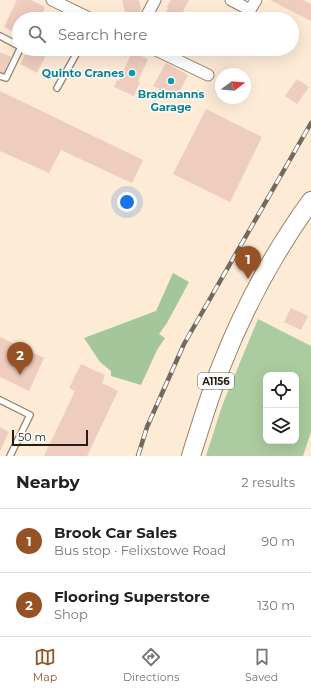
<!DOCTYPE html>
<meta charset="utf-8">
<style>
body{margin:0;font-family:Montserrat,sans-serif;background:#f2f2f2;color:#222}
.controls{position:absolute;right:12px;bottom:12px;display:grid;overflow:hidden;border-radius:8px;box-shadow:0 4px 16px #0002}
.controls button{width:36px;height:36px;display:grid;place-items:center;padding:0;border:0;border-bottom:1px solid #e0e0e0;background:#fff;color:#222;font:20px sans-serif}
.compass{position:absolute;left:215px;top:68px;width:36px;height:36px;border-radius:50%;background:#fff;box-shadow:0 4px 16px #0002;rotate:74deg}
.scale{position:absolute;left:12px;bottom:10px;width:76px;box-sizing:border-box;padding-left:4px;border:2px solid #261e15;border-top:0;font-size:11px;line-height:14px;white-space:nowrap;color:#261e15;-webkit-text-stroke:3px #fbfbfb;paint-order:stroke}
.you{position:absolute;left:127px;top:202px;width:14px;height:14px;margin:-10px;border:3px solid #fff;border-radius:50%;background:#1a73e8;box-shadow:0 0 0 6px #1a73e833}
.badge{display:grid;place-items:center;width:26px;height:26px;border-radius:50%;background:#965224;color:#fff;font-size:13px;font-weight:700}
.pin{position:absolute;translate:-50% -33px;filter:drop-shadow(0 1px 2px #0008)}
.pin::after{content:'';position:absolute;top:21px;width:14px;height:12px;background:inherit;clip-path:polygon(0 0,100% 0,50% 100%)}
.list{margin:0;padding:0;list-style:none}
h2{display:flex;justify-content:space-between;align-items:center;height:52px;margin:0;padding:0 16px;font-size:17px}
h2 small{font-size:13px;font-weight:400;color:#767676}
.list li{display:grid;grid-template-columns:26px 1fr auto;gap:12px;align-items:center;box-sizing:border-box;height:64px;padding:0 16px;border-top:1px solid #e0e0e0}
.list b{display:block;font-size:15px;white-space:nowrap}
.list p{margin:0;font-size:13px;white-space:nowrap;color:#767676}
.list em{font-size:13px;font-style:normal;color:#767676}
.icon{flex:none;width:22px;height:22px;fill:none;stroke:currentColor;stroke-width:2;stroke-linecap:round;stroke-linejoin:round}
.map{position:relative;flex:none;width:311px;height:456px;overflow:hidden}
.search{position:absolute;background:#fff;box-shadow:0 4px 16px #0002;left:12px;right:12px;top:12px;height:44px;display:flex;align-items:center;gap:10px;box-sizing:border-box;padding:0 14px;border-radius:22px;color:#767676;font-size:15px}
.sheet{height:180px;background:#fff}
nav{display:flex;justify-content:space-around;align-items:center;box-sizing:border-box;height:56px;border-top:1px solid #e0e0e0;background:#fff;font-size:11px;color:#767676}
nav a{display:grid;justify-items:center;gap:2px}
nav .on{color:#965224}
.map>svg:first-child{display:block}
</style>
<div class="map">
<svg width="311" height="456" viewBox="0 0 311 456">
<rect width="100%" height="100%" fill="#fdebd6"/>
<!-- green -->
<path fill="#aacca0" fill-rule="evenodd" d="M258 319 311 346V432L303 456H206L222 406ZM266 375H296V441H266Z"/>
<!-- forest -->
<path fill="#a3c69a" d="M173 273 189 282 167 323 159 334 165 338 157 350 141 385 111 376V371L100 362 84 338 156 311Z"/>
<!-- building -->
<path fill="#eeccbe" d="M17 0H31L45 7 40 19H19V35L4 27Z
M122 0H139L141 11 139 15 127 18Z
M171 0H189L179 19H163L168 8 167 7Z
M270 0H303L311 4V21Z
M28 49H49L37 73 20 64Z
M0 52 11 57 4 73 0 72Z
M132 52 148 59 138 81 140 82 134 96 114 87 117 80 119 81Z
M166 63 188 75 176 98 153 86Z
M297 79 309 87 297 104 285 96Z
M0 91 143 160 132 183 61 150 49 173 0 151Z
M206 109 262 137 230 202 173 174Z
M291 308 308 316 301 330 284 322Z
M0 337 44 358 29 391 0 377Z
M81 364 105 375 102 383 118 391 87 456H44L75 391 69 388Z
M0 427 9 432 0 451Z"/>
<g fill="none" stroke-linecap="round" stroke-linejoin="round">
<!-- lane casing -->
<g stroke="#948168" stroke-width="8">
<path id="lane" d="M0 36 19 46
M0 76 6 78 20 49
M57 88 79 49
M0 400 30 415 10 456"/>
</g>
<!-- street casing -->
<g stroke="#948168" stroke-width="13">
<path id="street" d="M52 0 91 19
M231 0 250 10
M145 19 155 0
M245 19 250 10 256 0
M154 49 208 75"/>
</g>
<!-- primary casing -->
<g stroke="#948168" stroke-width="20">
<path id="primary" d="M191 456C200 427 209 398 220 369 243 310 274 252 311 201"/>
</g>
<!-- lane -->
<use href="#lane" stroke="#fff" stroke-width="5.5"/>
<!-- street -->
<use href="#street" stroke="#fff" stroke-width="11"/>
<!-- primary -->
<use href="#primary" stroke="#fff" stroke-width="18"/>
<!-- rail casing -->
<g stroke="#74695b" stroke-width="4.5">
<path id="rail" d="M138 456 147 427 184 344 311 123"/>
</g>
<!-- rail -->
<use href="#rail" stroke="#fbfbfb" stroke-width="3" stroke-dasharray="9" stroke-linecap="butt"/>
</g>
<!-- markers -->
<g fill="#0f9aa8" stroke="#fbfbfb" stroke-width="1.5">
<circle cx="132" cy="73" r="4"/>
<circle cx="171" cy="81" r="4"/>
</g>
<g text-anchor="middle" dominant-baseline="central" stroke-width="3" stroke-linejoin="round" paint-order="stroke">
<!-- shield labels -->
<rect fill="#fbfbfb" stroke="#66605a" stroke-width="1" x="198" y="373" width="36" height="16" rx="3"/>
<g font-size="10" font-weight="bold" fill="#261e15">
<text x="216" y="381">A1156</text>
</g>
<!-- culture labels -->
<g font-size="11" font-weight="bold" fill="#0d838f" stroke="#fbfbfb" text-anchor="end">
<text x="124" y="73">Quinto Cranes</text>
<text x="171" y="94" text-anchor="middle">Bradmanns<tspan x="171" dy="13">Garage</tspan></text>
</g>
</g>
</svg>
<div class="controls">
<button><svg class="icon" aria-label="locate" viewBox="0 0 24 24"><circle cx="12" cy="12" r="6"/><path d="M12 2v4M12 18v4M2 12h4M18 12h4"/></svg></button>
<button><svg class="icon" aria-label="layers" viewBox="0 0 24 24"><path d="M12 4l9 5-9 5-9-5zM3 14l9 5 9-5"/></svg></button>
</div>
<svg class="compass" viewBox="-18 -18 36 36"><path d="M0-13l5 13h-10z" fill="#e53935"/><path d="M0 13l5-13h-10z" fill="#767676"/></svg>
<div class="scale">50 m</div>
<div class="you"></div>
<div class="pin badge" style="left:248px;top:279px">1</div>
<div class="pin badge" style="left:20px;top:375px">2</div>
<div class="search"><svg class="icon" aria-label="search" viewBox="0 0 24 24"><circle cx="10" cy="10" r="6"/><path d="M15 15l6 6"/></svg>Search here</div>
</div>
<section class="sheet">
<h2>Nearby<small>2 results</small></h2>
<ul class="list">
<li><span class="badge">1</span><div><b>Brook Car Sales</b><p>Bus stop · Felixstowe Road</p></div><em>90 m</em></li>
<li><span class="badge">2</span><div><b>Flooring Superstore</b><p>Shop</p></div><em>130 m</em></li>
</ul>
</section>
<nav>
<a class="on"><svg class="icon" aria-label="map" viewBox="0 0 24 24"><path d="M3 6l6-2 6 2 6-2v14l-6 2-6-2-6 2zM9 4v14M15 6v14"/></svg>Map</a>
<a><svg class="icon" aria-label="directions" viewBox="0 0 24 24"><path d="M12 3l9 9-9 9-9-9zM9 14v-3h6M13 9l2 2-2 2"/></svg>Directions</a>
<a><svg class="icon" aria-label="saved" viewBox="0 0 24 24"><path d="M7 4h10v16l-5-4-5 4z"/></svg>Saved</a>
</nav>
